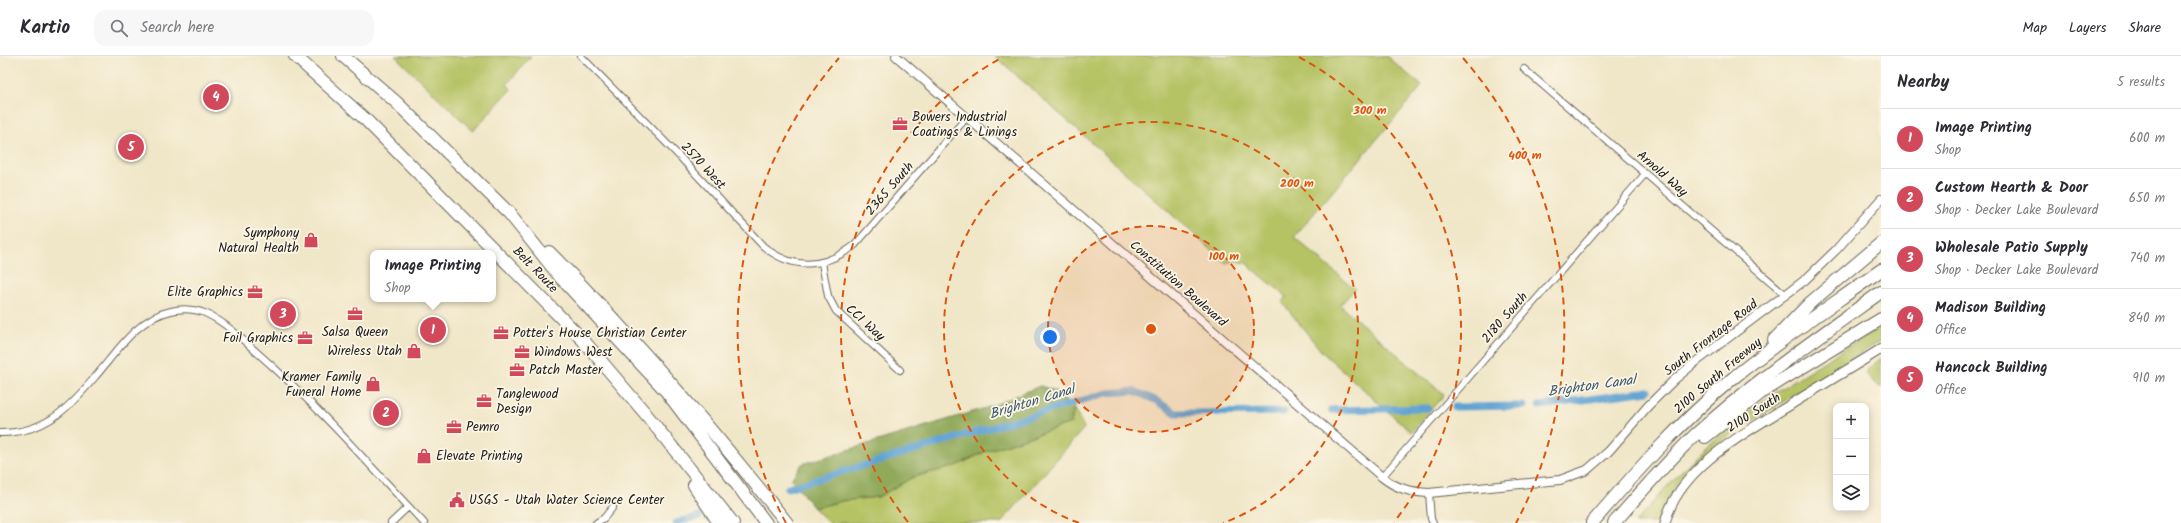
<!DOCTYPE html>
<meta charset="utf-8">
<style>
body{margin:0;font-family:Kalam,sans-serif;background:#f7f7f7;color:#2b2b33}
.controls{position:absolute;right:12px;bottom:12px;display:grid;overflow:hidden;border-radius:8px;box-shadow:0 2px 10px #0003}
.controls button{width:36px;height:36px;display:grid;place-items:center;padding:0;border:0;border-bottom:1px solid #e1e1e2;background:#fff;color:#2b2b33;font:20px sans-serif}
.you{position:absolute;left:1050px;top:281px;width:14px;height:14px;margin:-10px;border:3px solid #fff;border-radius:50%;background:#1a73e8;box-shadow:0 0 0 6px #1a73e833}
.badge{display:grid;place-items:center;width:26px;height:26px;border-radius:50%;background:#d1495b;color:#fff;font-size:13px;font-weight:700}
.pin{position:absolute;translate:-50% -50%;border:2px solid #fff;box-shadow:0 1px 4px #0006}
.popup{position:absolute;left:370px;top:194px;width:126px;height:52px;box-sizing:border-box;display:grid;place-content:center;border-radius:8px;background:#fff;filter:drop-shadow(0 1px 3px #0005);font-size:13px;white-space:nowrap;color:#7c7c81}
.popup b{font-size:15px;color:#2b2b33}
.popup::after{content:'';position:absolute;left:50%;top:100%;margin-left:-8px;border:8px solid transparent;border-top-color:#fff}
.list{margin:0;padding:0;list-style:none}
h2{display:flex;justify-content:space-between;align-items:center;height:52px;margin:0;padding:0 16px;font-size:17px}
h2 small{font-size:13px;font-weight:400;color:#7c7c81}
.list li{display:grid;grid-template-columns:26px 1fr auto;gap:12px;align-items:center;box-sizing:border-box;height:60px;padding:0 16px;border-top:1px solid #e1e1e2}
.list b{display:block;font-size:15px;white-space:nowrap}
.list p{margin:0;font-size:13px;white-space:nowrap;color:#7c7c81}
.list em{font-size:13px;font-style:normal;color:#7c7c81}
.icon{flex:none;width:22px;height:22px;fill:none;stroke:currentColor;stroke-width:2;stroke-linecap:round;stroke-linejoin:round}
.map{position:relative;flex:none;width:1881px;height:467px;overflow:hidden}
header{display:flex;align-items:center;gap:24px;box-sizing:border-box;height:56px;padding:0 20px;background:#fff;border-bottom:1px solid #e1e1e2}
header strong{font-size:19px}
nav{display:flex;gap:22px;margin-inline-start:auto;font-size:14px}
.search{width:280px;height:36px;background:#f7f7f7;display:flex;align-items:center;gap:10px;box-sizing:border-box;padding:0 14px;border-radius:12px;color:#7c7c81;font-size:15px}
main{display:flex}
aside{flex:1;background:#fff}
.map>svg:first-child{display:block}
</style>
<header>
<strong>Kartio</strong>
<div class="search"><svg class="icon" aria-label="search" viewBox="0 0 24 24"><circle cx="10" cy="10" r="6"/><path d="M15 15l6 6"/></svg>Search here</div>
<nav><a>Map</a><a>Layers</a><a>Share</a></nav>
</header>
<main>
<div class="map">
<svg width="1881" height="467" viewBox="0 0 1881 467">
<rect width="100%" height="100%" fill="#fcf5e5"/>
<filter id="ink" filterUnits="userSpaceOnUse"><feTurbulence type="fractalNoise" baseFrequency=".025" numOctaves="2"/><feDisplacementMap in="SourceGraphic" scale="8" xChannelSelector="R" yChannelSelector="G"/><feConvolveMatrix kernelMatrix="1 2 1 2 8 2 1 2 1" color-interpolation-filters="sRGB"/></filter>
<filter id="wash" filterUnits="userSpaceOnUse"><feTurbulence type="fractalNoise" baseFrequency=".012" numOctaves="4" result="noise"/><feDisplacementMap in="SourceGraphic" scale="16" xChannelSelector="R" yChannelSelector="G"/><feGaussianBlur stdDeviation="0.9" result="paint"/><feColorMatrix in="noise" values="0 0 0 0 0 0 0 0 0 0 0 0 0 0 0 0 0 1.4 0 .05"/><feComposite in="paint" operator="in"/></filter>
<g filter="url(#wash)">
<rect width="100%" height="100%" fill="#f0e6c8"/>
<!-- green -->
<path fill="#b5c365" stroke="#687040" d="M395 0H531L507 28 511 33 473 75Z
M995 0H1386L1422 30 1294 181 1355 233 1340 249 1444 339 1411 376 1322 296 1282 246 1287 241 1246 207 1236 205 1226 207Z
M1881 271V285C1851 303 1821 322 1791 341 1743 371 1673 408 1658 467H1635C1658 440 1682 413 1708 389 1759 342 1822 307 1881 271Z
M1881 302V332L1867 319V314Z
M1074 351 1084 372 1001 467H829L814 452 842 445 878 441 913 421 956 410 984 396 1071 367Z"/>
<!-- forest -->
<path fill="#90a95a" stroke="#56623b" d="M1040 330 1057 335 1074 351 1071 367 984 396 956 410 913 421 878 441 842 445 814 452 791 423 802 408 989 351Z"/>
<g fill="none" stroke-linecap="round" stroke-linejoin="round">
<!-- canal -->
<path stroke="#5ea2d3" stroke-width="7" d="M1539 350 1648 335
M1455 351 1524 350
M1331 354 1428 352
M788 432 1107 337 1134 335 1155 344 1176 357 1284 356
M676 467 700 460"/>
</g>
</g>
<g filter="url(#ink)">
<g fill="none" stroke-linecap="round" stroke-linejoin="round">
<!-- minor casing -->
<g stroke="#666358" stroke-width="8">
<path id="minor" d="M581 0 680 101 763 190C793 215 825 212 855 189L967 61
M1524 13 1786 239
M822 207 828 240 836 255 900 314
M0 377C45 377 68 353 95 321 116 297 137 262 171 255 183 252 198 253 209 259 229 269 245 286 261 300 319 351 371 411 424 467
M1382 421 1645 118
M1429 437 1431 463 1433 467
M391 467 408 451
M596 467 604 462 613 451"/>
</g>
<!-- tertiary casing -->
<g stroke="#666358" stroke-width="10">
<path id="tertiary" d="M896 0 1382 421C1397 433 1411 436 1429 437L1560 424 1587 414 1609 395 1648 350 1674 324 1697 305 1805 224 1836 194 1881 143"/>
</g>
<!-- secondary casing -->
<g stroke="#666358" stroke-width="11">
<path id="secondary" d="M1665 467C1678 412 1746 376 1790 349 1820 330 1851 312 1881 293"/>
</g>
<!-- motorway casing -->
<g stroke="#666358" stroke-width="14">
<path id="motorway" d="M295 0 366 64 583 284 645 357 733 467
M343 0 396 46 510 158 561 222 666 335 766 467
M549 196C634 281 712 373 787 467
M1774 284 1811 246 1881 187
M1705 381 1762 336 1881 263
M694 429 719 467
M1592 467C1636 416 1680 366 1732 323 1779 284 1831 250 1881 214
M1614 467C1640 437 1666 407 1694 380 1752 327 1817 282 1881 236"/>
</g>
<!-- minor -->
<use href="#minor" stroke="#fff" stroke-width="6"/>
<!-- tertiary -->
<use href="#tertiary" stroke="#fff" stroke-width="8"/>
<!-- secondary -->
<use href="#secondary" stroke="#fff" stroke-width="9"/>
<!-- motorway -->
<use href="#motorway" stroke="#fff" stroke-width="12"/>
</g>
</g>
<!-- distance rings -->
<circle cx="1151" cy="273" r="103" fill="#de560d" fill-opacity=".12"/>
<g fill="none" stroke="#de560d" stroke-width="2" stroke-dasharray="7 5">
<circle cx="1151" cy="273" r="103"/>
<path d="M1079 467A207 207 0 1 1 1223 467"/>
<path d="M908 466A310 310 0 0 1 1003 1M1299 1A310 310 0 0 1 1394 466"/>
<path d="M786 467A413 413 0 0 1 839 2M1463 2A413 413 0 0 1 1516 467"/>
</g>
<!-- icons -->
<defs>
<g id="office-bare" transform="scale(1.2)"><path d="M-6-3h4V-5.5h4V-3h4V5H-6ZM-1-4.5V-3h2v-1.5ZM-6 0V1H6V0Z" fill="#d1495b" stroke="#fcf5e5" stroke-width="2.5" paint-order="stroke"/></g>
<g id="shop-bare" transform="scale(1.2)"><path d="M-5-2.5h2.3a2.7 3.5 0 0 1 5.4 0H5L5.5 6h-11ZM-1.5-2.5h3a1.5 2.3 0 0 0-3 0Z" fill="#d1495b" stroke="#fcf5e5" stroke-width="2.5" paint-order="stroke"/></g>
<g id="civic-bare" transform="scale(1.2)"><path d="M-.6-6.5H3V-4.5H.6V-3L4-1V1h2V6H-6V1h2V-1L-.6-3ZM-1.2 2.5V6h2.4V2.5Z" fill="#d1495b" stroke="#fcf5e5" stroke-width="2.5" paint-order="stroke"/></g>
</defs>
<g fill-rule="evenodd">
<use href="#office-bare" x="900" y="68"/>
<use href="#shop-bare" x="311" y="184"/>
<use href="#office-bare" x="255" y="236"/>
<use href="#office-bare" x="355" y="258"/>
<use href="#office-bare" x="501" y="277"/>
<use href="#office-bare" x="305" y="282"/>
<use href="#shop-bare" x="414" y="295"/>
<use href="#office-bare" x="522" y="296"/>
<use href="#office-bare" x="517" y="314"/>
<use href="#shop-bare" x="373" y="328"/>
<use href="#office-bare" x="484" y="345"/>
<use href="#office-bare" x="454" y="371"/>
<use href="#shop-bare" x="424" y="400"/>
<use href="#civic-bare" x="457" y="444"/>
</g>
<g text-anchor="middle" dominant-baseline="central" stroke-width="3.5" stroke-linejoin="round" paint-order="stroke">
<!-- poi labels -->
<g font-size="13" fill="#1c1c1c" stroke="#fcf5e5" text-anchor="start">
<text x="912" y="61">Bowers Industrial<tspan x="912" dy="15">Coatings &amp; Linings</tspan></text>
<text x="299" y="177" text-anchor="end">Symphony<tspan x="299" dy="15">Natural Health</tspan></text>
<text x="243" y="236" text-anchor="end">Elite Graphics</text>
<text x="355" y="276" text-anchor="middle">Salsa Queen</text>
<text x="513" y="277">Potter's House Christian Center</text>
<text x="293" y="282" text-anchor="end">Foil Graphics</text>
<text x="402" y="295" text-anchor="end">Wireless Utah</text>
<text x="534" y="296">Windows West</text>
<text x="529" y="314">Patch Master</text>
<text x="361" y="321" text-anchor="end">Kramer Family<tspan x="361" dy="15">Funeral Home</tspan></text>
<text x="496" y="338">Tanglewood<tspan x="496" dy="15">Design</tspan></text>
<text x="466" y="371">Pemro</text>
<text x="436" y="400">Elevate Printing</text>
<text x="469" y="444">USGS - Utah Water Science Center</text>
</g>
<!-- street labels -->
<g font-size="13" fill="#1c1c1c" stroke="#fcf5e5">
<text transform="translate(703 110) rotate(47)">2570 West</text>
<text transform="translate(1662 118) rotate(41)">Arnold Way</text>
<text transform="translate(890 133) rotate(-49)">2365 South</text>
<text transform="translate(535 214) rotate(46)">Belt Route</text>
<text transform="translate(1178 228) rotate(41)">Constitution Boulevard</text>
<text transform="translate(1505 262) rotate(-49)">2180 South</text>
<text transform="translate(865 267) rotate(42)">CCI Way</text>
<text transform="translate(1711 282) rotate(-38)">South Frontage Road</text>
<text transform="translate(1718 320) rotate(-40)">2100 South Freeway</text>
<text transform="translate(1754 357) rotate(-33)">2100 South</text>
</g>
<!-- water labels -->
<g font-size="14" font-style="italic" fill="#3a586e" stroke="#fcf5e5">
<text transform="translate(1592 330) rotate(-8)">Brighton Canal</text>
<text transform="translate(1032 346) rotate(-17)">Brighton Canal</text>
</g>
</g>
<circle cx="1151" cy="273" r="6" fill="#de560d" stroke="#fcf5e5" stroke-width="2"/>
<g font-size="12" text-anchor="middle" font-weight="bold" fill="#de560d" stroke="#fcf5e5" stroke-width="3.5" stroke-linejoin="round" paint-order="stroke">
<text x="1370" y="58">300 m</text>
<text x="1525" y="103">400 m</text>
<text x="1297" y="131">200 m</text>
<text x="1224" y="204">100 m</text>
</g>
</svg>
<div class="controls">
<button>+</button>
<button>−</button>
<button><svg class="icon" aria-label="layers" viewBox="0 0 24 24"><path d="M12 4l9 5-9 5-9-5zM3 14l9 5 9-5"/></svg></button>
</div>
<div class="you"></div>
<div class="pin badge" style="left:433px;top:274px">1</div>
<div class="popup"><b>Image Printing</b>Shop</div>
<div class="pin badge" style="left:386px;top:357px">2</div>
<div class="pin badge" style="left:283px;top:258px">3</div>
<div class="pin badge" style="left:216px;top:41px">4</div>
<div class="pin badge" style="left:131px;top:91px">5</div>
</div>
<aside>
<h2>Nearby<small>5 results</small></h2>
<ul class="list">
<li><span class="badge">1</span><div><b>Image Printing</b><p>Shop</p></div><em>600 m</em></li>
<li><span class="badge">2</span><div><b>Custom Hearth &amp; Door</b><p>Shop · Decker Lake Boulevard</p></div><em>650 m</em></li>
<li><span class="badge">3</span><div><b>Wholesale Patio Supply</b><p>Shop · Decker Lake Boulevard</p></div><em>740 m</em></li>
<li><span class="badge">4</span><div><b>Madison Building</b><p>Office</p></div><em>840 m</em></li>
<li><span class="badge">5</span><div><b>Hancock Building</b><p>Office</p></div><em>910 m</em></li>
</ul>
</aside>
</main>
